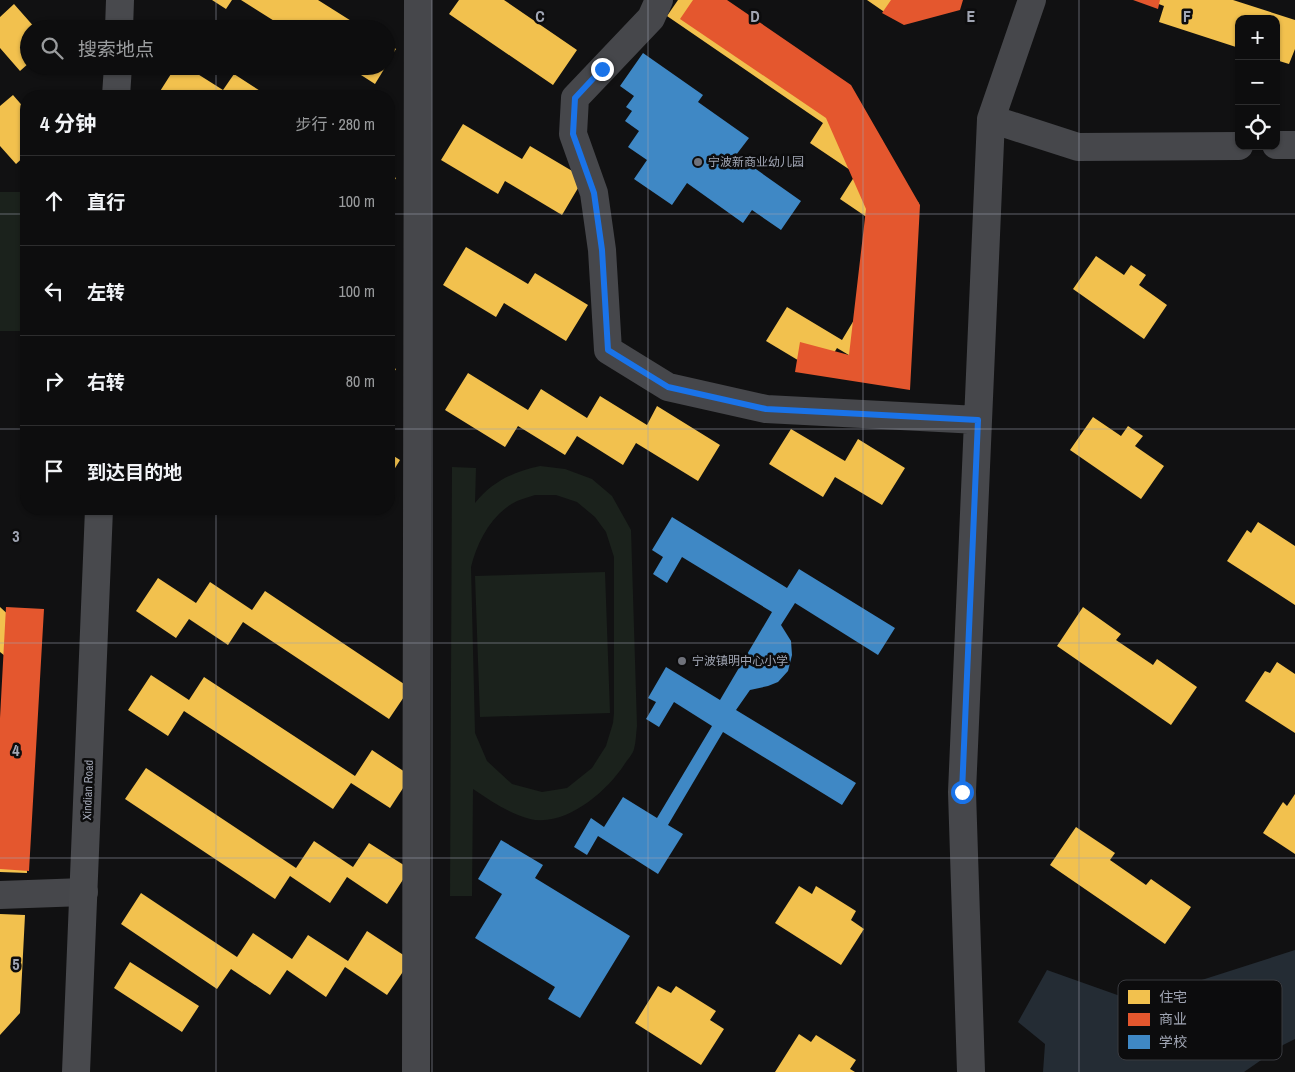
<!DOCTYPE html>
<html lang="zh">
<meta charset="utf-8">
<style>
body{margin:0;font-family:"Archivo Narrow","Noto Sans SC",sans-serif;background:#1b1b1c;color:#f1f3f6}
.controls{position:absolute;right:15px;top:15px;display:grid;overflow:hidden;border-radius:10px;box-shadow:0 1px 4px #0004}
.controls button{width:45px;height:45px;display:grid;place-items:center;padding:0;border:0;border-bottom:1px solid #2d2d2e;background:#0d0d0e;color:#f1f3f6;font:25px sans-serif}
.stop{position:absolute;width:15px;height:15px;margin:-11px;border:4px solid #1a73e8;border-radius:50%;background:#fff}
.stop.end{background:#1a73e8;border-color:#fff;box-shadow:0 1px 5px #0008}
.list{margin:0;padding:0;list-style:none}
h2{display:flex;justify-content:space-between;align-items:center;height:65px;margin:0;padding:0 20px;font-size:21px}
h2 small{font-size:16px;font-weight:400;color:#9a9c9e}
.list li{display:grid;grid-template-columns:32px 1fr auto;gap:15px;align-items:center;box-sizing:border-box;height:90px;padding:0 20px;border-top:1px solid #2d2d2e}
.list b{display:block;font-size:19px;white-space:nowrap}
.list em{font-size:16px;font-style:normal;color:#9a9c9e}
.icon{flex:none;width:28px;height:28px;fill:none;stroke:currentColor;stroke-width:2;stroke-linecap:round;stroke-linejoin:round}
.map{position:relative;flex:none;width:1295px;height:1072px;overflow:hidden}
.search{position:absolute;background:#0d0d0e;box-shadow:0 1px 4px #0004;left:20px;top:20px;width:375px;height:55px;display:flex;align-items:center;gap:12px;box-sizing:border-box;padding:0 18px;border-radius:28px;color:#9a9c9e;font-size:19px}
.panel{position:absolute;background:#0d0d0e;box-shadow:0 1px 4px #0004;left:20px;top:90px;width:375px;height:425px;border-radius:20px}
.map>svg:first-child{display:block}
</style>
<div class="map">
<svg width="1295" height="1072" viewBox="0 0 1295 1072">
<rect width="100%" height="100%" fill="#111112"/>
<!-- green -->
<path fill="#1b221c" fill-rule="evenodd" d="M0 192H26V331H0Z
M540 466 565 469 592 479 612 496 631 530 637 726C636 733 636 742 634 749 633 754 627 760 624 765 606 792 566 827 530 819 508 813 491 801 473 789L472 896H450L452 467 476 468 475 503C493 481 513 472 540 466ZM535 495H556L577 502 595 517 606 532 614 557V713L613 723 606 746 592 768 567 788 542 792 512 784 487 761 475 733 471 567C477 542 492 513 517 501 522 499 529 497 535 495Z
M605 572 610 713 480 717 475 576Z"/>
<!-- water -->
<path fill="#242c34" d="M1295 950V1039L1283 1045 1244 1072H1043L1045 1044 1018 1022 1047 970 1123 997 1158 994Z"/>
<!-- homes -->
<path fill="#f2c14e" d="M212 0H232L226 9Z
M241 0H318L364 29H287Z
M459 0H504L577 50 553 85 449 14Z
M678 0H720L849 88 835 109 883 141 866 167 919 203 896 237 840 199 856 174 810 143 823 123 667 16Z
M867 0H905L893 18Z
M1148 0H1233L1295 20V49L1289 64 1276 60V19H1239V48L1159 22 1164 6Z
M14 4 36 29H29V63L20 71 0 48V17Z
M386 42 396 49 386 65Z
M176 66H185L223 90 234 74 268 96H157Z
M347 66H386L375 84Z
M13 95 26 110V155L16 164 0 146V106Z
M463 124 522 159 530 146 584 178 562 215 505 181 498 194 441 160Z
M389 174 396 178 389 189Z
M466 247 528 284 535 273 588 305 566 341 504 303 496 317 443 285Z
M1096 256 1124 275 1131 265 1146 275 1139 285 1167 305 1144 339 1073 289Z
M787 307 842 340 857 315 910 347 891 380 837 348 821 374 766 341Z
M389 365 396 369 389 380Z
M468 373 528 410 541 389 587 418 600 396 647 425 657 406 720 445 698 481 636 443 623 465 577 436 565 455 518 426 505 447 445 410Z
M1093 417 1121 436 1128 426 1143 436 1135 446 1164 466 1141 499 1070 450Z
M791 429 845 461 858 439 905 468 882 505 835 477 823 497 769 464Z
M389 453 400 460 389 478Z
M1258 522 1295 546V605L1227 561 1247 530 1251 533Z
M158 578 196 603 210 582 252 610 265 591 410 688 389 719 243 622 228 645 189 619 176 638 136 611Z
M0 607 13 619 39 626 37 664 10 660 0 652Z
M1083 607 1121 634 1116 640 1153 665 1157 659 1197 687 1171 725 1057 646Z
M1277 662 1295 674V733L1245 701 1265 671 1270 673Z
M151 675 189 700 204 677 355 776 372 750 411 776 390 808 351 783 333 809 184 711 168 736 128 710Z
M0 726H33L31 766 0 763Z
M146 768 296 868 314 841 353 867 369 843 410 869 387 904 347 877 330 903 290 876 275 899 125 799Z
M1295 794V854L1263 833 1283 802 1287 806Z
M1076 827 1115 853 1110 860 1146 885 1151 879 1191 907 1165 944 1050 865Z
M0 833 26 835 27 873 0 872Z
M799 886 812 894 816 886 856 911 851 920 864 929 841 965 775 923Z
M141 893 237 957 253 933 292 959 308 935 348 961 367 931 411 960 387 995 345 967 326 997 287 970 270 995 231 969 217 989 121 924Z
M0 914 25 915 20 1013 0 1035Z
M130 962 199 1006 182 1032 114 988Z
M658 986 671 993 676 986 716 1011 710 1020 724 1029 701 1065 635 1023Z
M799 1034 811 1042 816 1035 856 1060 850 1069 855 1072H775Z"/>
<!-- shops -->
<path fill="#e4572e" d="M693 0H727L851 85 920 205 910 390 795 372 800 342 849 355 866 209 826 118 680 19Z
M891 0H963L960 10 904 25 882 13Z
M1133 0H1160L1158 9Z
M6 607 44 609 29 871 0 869V718Z"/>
<!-- schools -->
<path fill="#3f88c5" d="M643 53 703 95 698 102 749 138 736 155 801 201 781 230 752 210 743 223 687 183 672 205 634 179 647 160 628 147 639 131 625 121 632 111 626 107 634 96 620 86Z
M672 517 787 588 799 569 895 628 878 655 795 603 781 625 791 641 792 655 788 671 778 682 768 686 750 690 736 710 856 783 842 805 723 732 668 825 683 834 658 874 598 836 587 855 574 847 591 818 604 827 623 797 657 818 712 726 674 702 659 727 646 719 656 702 648 698 666 667 720 700 772 612 682 557 667 583 653 574 663 557 652 550Z
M501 840 543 865 535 878 630 936 580 1018 548 999 555 987 475 938 502 894 478 879Z"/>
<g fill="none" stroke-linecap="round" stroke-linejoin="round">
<!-- minor -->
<path stroke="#46474b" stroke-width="28" d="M659 0 651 18 575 98 573 134 594 193 602 250 608 350 668 387 766 409 978 420
M991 119 1078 147 1239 146
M1276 145H1295
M0 895 84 892
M416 1072 418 0
M971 1072 962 792 991 119 1032 0"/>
<!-- major -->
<path stroke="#48494d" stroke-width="28" d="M119 29 120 0
M116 96 118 66
M76 1072 99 509"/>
</g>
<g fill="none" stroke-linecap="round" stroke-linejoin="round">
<!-- route -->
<path stroke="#1a73e8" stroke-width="6" d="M602 69 575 98 573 134 594 193 602 250 608 350 668 387 766 409 978 420 962 792"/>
</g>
<!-- grid -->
<path fill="none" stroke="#a1a6b4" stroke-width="1" stroke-opacity="0.55" d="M216 0V29M432 0V1072M648 0V1072M863 0V1072M1079 0V1072M216 66V96M0 214H26M389 214H1295M0 429H26M389 429H1295M216 509V1072M0 643H1295M0 858H1295"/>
<!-- markers -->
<g fill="#6f727b" stroke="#0c0c0d" stroke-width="2">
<circle cx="698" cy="162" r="5"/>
<circle cx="682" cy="661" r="5"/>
</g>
<g text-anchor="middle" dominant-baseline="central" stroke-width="5" stroke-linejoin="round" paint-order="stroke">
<!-- poi labels -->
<g font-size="12" fill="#a1a6b4" stroke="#0c0c0d" text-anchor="start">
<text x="708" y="162">宁波新商业幼儿园</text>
<text x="692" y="661">宁波镇明中心小学</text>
</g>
<!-- street labels -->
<g font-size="12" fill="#a1a6b4" stroke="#0c0c0d">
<text transform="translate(88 790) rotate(-88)">Xindian Road</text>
</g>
</g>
<!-- legend -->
<rect x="1118" y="980" width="164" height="80" rx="8" fill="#0c0c0d" stroke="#393a3f" stroke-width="1"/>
<rect x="1128" y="990" width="22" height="14" fill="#f2c14e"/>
<rect x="1128" y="1013" width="22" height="13" fill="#e4572e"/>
<rect x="1128" y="1035" width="22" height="14" fill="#3f88c5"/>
<g font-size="14" fill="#a1a6b4">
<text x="1159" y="1002">住宅</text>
<text x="1159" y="1024">商业</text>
<text x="1159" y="1047">学校</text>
</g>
<g font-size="16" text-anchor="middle" font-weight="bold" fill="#a1a6b4" stroke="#0c0c0d" stroke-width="5" stroke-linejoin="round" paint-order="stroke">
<text x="540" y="22">C</text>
<text x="755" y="22">D</text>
<text x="971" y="22">E</text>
<text x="1187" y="22">F</text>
<text x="16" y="542">3</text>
<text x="16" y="756">4</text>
<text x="16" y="970">5</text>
</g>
</svg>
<div class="controls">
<button>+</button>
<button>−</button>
<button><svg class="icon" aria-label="locate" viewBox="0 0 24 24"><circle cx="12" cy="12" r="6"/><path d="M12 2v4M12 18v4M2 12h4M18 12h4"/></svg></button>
</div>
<div class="stop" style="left:962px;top:792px"></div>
<div class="stop end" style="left:602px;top:69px"></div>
<div class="search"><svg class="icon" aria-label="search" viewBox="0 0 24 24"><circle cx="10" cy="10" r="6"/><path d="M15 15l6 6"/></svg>搜索地点</div>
<section class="panel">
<h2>4 分钟<small>步行 · 280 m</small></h2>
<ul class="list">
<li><svg class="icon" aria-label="ahead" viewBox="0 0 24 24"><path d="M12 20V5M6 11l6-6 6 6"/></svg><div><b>直行</b></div><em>100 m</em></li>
<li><svg class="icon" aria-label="left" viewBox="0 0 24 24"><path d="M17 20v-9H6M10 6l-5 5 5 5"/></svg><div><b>左转</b></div><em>100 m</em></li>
<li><svg class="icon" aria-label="right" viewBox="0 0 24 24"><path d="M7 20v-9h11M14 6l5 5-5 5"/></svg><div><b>右转</b></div><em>80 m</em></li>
<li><svg class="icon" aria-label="arrive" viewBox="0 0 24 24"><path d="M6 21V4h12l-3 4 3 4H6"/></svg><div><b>到达目的地</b></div></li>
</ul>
</section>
</div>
